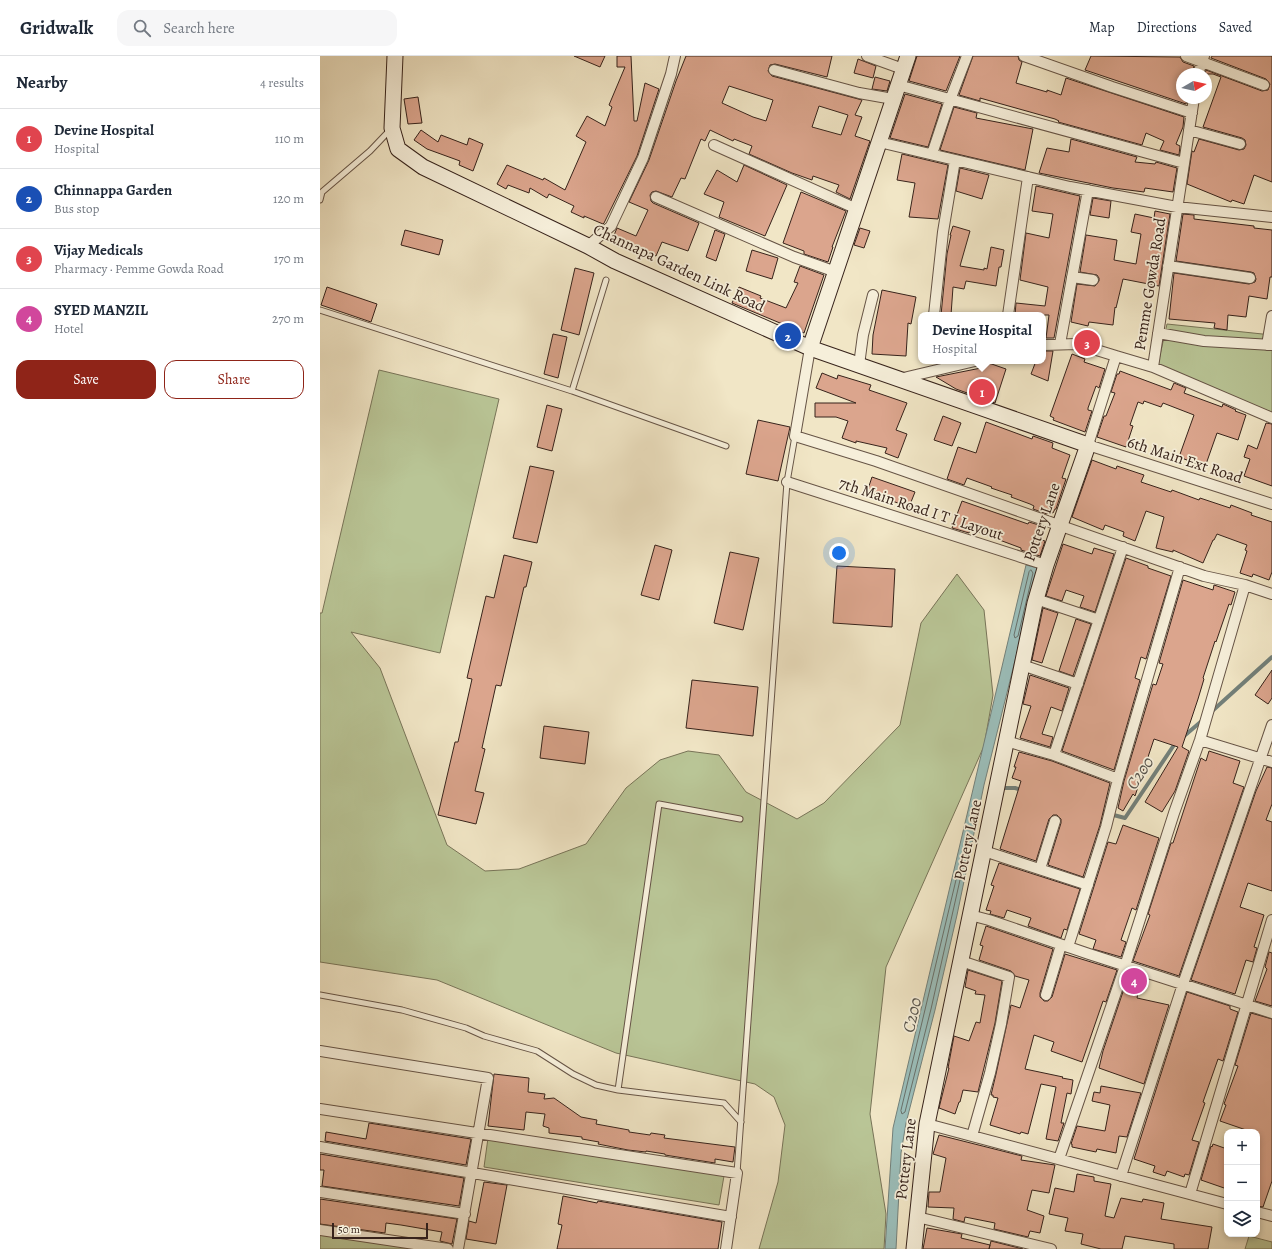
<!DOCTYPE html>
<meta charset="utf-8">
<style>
body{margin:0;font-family:Alegreya,serif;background:#f6f6f7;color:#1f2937}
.controls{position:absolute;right:12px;bottom:12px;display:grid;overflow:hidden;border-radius:8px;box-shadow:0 2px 6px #0003}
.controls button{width:36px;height:36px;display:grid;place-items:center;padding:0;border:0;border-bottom:1px solid #e0e1e3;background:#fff;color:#1f2937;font:20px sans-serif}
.compass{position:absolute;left:856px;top:12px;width:36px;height:36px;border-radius:50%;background:#fff;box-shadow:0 2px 6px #0003;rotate:81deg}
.scale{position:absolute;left:12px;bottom:10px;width:96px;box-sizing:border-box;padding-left:4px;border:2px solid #37231b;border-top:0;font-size:11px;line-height:14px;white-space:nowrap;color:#37231b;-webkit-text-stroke:3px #f6efda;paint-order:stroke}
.you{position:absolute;left:519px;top:497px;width:14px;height:14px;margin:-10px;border:3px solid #fff;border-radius:50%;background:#1a73e8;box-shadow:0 0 0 6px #1a73e833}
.badge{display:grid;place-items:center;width:26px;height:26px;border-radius:50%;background:#8f2418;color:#fff;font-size:13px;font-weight:700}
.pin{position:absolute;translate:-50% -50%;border:2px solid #fff;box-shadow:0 1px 4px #0006}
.popup{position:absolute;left:598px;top:256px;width:128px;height:52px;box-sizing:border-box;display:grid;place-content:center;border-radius:8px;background:#fff;filter:drop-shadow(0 1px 3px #0005);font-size:13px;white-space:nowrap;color:#747a83}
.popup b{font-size:15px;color:#1f2937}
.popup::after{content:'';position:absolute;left:50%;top:100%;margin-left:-8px;border:8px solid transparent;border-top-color:#fff}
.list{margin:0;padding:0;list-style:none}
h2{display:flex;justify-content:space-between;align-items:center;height:52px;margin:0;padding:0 16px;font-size:17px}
h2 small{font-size:13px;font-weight:400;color:#747a83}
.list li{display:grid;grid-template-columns:26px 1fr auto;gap:12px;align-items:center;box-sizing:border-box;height:60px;padding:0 16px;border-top:1px solid #e0e1e3}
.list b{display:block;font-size:15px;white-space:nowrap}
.list p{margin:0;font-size:13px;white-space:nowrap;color:#747a83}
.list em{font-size:13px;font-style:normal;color:#747a83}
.actions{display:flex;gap:8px;padding:12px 16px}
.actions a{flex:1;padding:9px 0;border:1px solid #8f2418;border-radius:12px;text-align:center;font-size:14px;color:#8f2418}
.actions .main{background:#8f2418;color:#fff}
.icon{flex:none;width:22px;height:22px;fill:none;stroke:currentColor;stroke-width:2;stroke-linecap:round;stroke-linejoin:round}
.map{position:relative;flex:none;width:952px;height:1193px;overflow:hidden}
header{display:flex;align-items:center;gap:24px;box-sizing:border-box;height:56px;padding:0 20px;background:#fff;border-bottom:1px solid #e0e1e3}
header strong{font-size:19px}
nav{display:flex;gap:22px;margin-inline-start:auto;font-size:14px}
.search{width:280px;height:36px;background:#f6f6f7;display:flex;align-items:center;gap:10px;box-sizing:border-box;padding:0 14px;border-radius:12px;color:#747a83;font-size:15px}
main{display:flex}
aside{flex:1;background:#fff}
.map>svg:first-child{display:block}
</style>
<header>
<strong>Gridwalk</strong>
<div class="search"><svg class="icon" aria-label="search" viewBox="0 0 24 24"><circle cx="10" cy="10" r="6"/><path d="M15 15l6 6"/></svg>Search here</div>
<nav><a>Map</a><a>Directions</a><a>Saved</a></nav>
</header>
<main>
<aside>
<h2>Nearby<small>4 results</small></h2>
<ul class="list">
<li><span class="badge" style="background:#e0444e">1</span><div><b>Devine Hospital</b><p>Hospital</p></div><em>110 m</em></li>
<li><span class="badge" style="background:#1a4fb4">2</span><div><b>Chinnappa Garden</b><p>Bus stop</p></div><em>120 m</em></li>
<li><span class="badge" style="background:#e0444e">3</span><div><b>Vijay Medicals</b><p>Pharmacy · Pemme Gowda Road</p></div><em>170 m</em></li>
<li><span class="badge" style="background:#d1479c">4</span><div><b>SYED MANZIL</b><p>Hotel</p></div><em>270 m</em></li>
</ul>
<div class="actions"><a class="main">Save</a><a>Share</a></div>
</aside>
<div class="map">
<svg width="952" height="1193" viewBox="0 0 952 1193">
<rect width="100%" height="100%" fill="#f1e6c6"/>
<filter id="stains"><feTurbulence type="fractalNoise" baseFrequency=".005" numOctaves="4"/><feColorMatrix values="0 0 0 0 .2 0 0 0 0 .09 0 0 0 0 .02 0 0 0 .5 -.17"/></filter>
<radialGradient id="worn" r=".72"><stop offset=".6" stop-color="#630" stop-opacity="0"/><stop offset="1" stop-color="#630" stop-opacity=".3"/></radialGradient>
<!-- green -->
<path fill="#b9c596" stroke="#787458" d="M847 268 952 279V356L836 317Z
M59 314 179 343 120 597 31 576 60 612 127 789 165 815 199 813 266 788 306 732 340 704 368 695 399 699 426 736 477 763 504 747 580 669 601 567 637 518 664 554 673 639 664 690 566 911 550 1058 566 1158 564 1193H439L458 1126 465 1069 454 1041 435 1028 296 997 117 924 0 906V557H2Z
M168 1082 404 1120 399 1149 164 1111Z
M0 1177 101 1193H0Z
M929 1180 952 1186V1193H925Z"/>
<!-- water -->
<path fill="#9bbeba" stroke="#73807a" d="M706 509 718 512 664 729 637 859 615 954 586 1067 581 1097 576 1193H565L573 1072Z"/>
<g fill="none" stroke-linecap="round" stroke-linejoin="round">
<!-- shore -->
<path stroke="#69706a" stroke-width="1" d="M711 514 713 517 698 580 695 582 694 579 709 516Z
M639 813H641L642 815 611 953 585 1056 582 1058 581 1055Z"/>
<!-- stream -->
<path stroke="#73807a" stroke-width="4" d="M890 657 952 601
M863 681 884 663
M679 732H695L702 734
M778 755 805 762 856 686"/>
</g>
<!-- building -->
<path fill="#dba58d" stroke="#37231b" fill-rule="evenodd" d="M254 0H285L280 11Z
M297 0H311L314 65H317L325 27 339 33 317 100 284 167 283 168 264 160V162L251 156 254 150 229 138 227 142 210 132 209 137 188 129 186 133 177 128 187 109 223 124 224 122 245 134 266 86 256 80 267 60 285 70 292 51 289 49 305 11H297Z
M366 0H512L507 21 455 8 450 9 448 15 452 20 542 44 535 59 542 61 535 80 550 85 530 143 516 136 519 129 493 120 492 124 472 117 429 98 432 90 414 83 413 85 390 74 385 85 381 83 365 123 361 122 352 141 336 135 332 136 330 139 331 145 333 147 379 167 368 195 342 186 336 200 308 188 307 191 292 184 297 172 316 180 328 154 309 146 329 104 356 25ZM409 30 453 44 446 65 433 61 402 47ZM499 50 528 59 521 79 492 71Z
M597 0H640L626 35 589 25Z
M653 0H698L699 4 702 6 696 27 727 36V34L741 39 746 22 864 61 863 71 856 88 860 90 859 99 840 94 844 85 826 77 822 89 738 66 739 65 735 63 660 42V45L639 39Z
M771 0 860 1 863 6 874 10 872 18H862V42H867L866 48 765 14Z
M892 0H952V126L934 119 924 148 912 144 911 146 867 128 872 95 874 96 879 83 919 94 924 93 926 89 925 84 922 82 883 71 901 21 893 18H885L886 14 942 35 948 34 950 28 946 23 891 2Z
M538 3 556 10 553 22 534 17Z
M555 21 570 25 567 35 552 33Z
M585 38 622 48 608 91 570 82Z
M98 41 102 67 88 68 84 43Z
M634 51 657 57 656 62 713 73 705 114 620 94Z
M101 74 118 86 121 79 147 89 149 82 163 88 153 115 139 109 140 105 107 93 94 84Z
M751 83 817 101 815 106 835 108 836 106 857 112 853 136 825 132 824 136 793 132 719 117 727 92 749 96Z
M582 98 628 109 618 163 589 161 595 127 577 124Z
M424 109 467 129 445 180 399 161 404 146 384 138 397 114 417 126Z
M640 112 669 119 662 143 636 135Z
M716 130 760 140 734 282H726L729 259H695L696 247 725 250 728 231 700 224 706 177 729 182 733 158 712 155Z
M481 136 526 155 512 191H513L508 206 484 198V195L463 187Z
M773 142 791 145 789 162 770 159Z
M835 155 850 158 839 230 803 223 796 252 795 251 793 269 769 266 768 270 751 266 757 228 775 230 779 225V222L777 219 760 216 766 179 797 184 794 204 816 208 821 178 811 176 815 158 834 162Z
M863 158 874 159V163L934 170V172L952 174V221H950L947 243 929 240 926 261 908 259 907 274 894 272 895 267 849 263 854 217 929 228 935 226 936 223 934 217 931 216 856 205Z
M633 170 650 175 640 210 664 214V212L667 213 671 191 684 194 681 211H679L676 230 646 225 644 233 633 231 631 259H621L627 198 631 179H630Z
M540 172 550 175 544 192 534 189Z
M85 174 123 184 119 199 81 189Z
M395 174 405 178 396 205 386 201Z
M432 194 458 202 452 223 426 215Z
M480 210 504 219 484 277 412 247 419 231 441 240 440 242 466 252 478 227 474 226Z
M255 212 274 217 259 279 241 274Z
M7 231 57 248 51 266 1 249Z
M562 234 596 241 591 268 588 267 586 300 552 298 553 279Z
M233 278 247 281 238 322 224 318Z
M724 295H733L728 325 711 318 716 305H723Z
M752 298 765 303 764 306 785 313 779 332 776 330 768 352V354L772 355 765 376 733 364 734 362 730 360Z
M663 305 686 313 675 347 636 333 616 321 661 312Z
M800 315 851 334 854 327 866 332 864 337 902 351 903 348 916 354 915 355 926 359 918 384 897 377 885 411 859 401 874 359 843 347 841 351 824 345 823 348 818 346 810 369 813 370 806 391 777 381 784 360H786L795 337 791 336 797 318H799Z
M502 317 517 323 518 319 551 329 549 334 587 347 576 374 587 378 578 402 565 397 567 392 536 385V387L522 382 528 365 516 361H495V347H536L496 332Z
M227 349 242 353 232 395 217 391Z
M623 360 641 367 632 390 614 384Z
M438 364 470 371 458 425 426 418Z
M666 366 712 383 713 380 733 387 732 392 750 399 742 422 746 423 736 453H735L733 457 728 455 727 458 713 453 714 450 710 448 691 441 692 439 671 432 672 431 647 422 644 429 627 423 638 391 656 397Z
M946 367 952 368V430L924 420 930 403 924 401 928 389 937 393Z
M772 404 796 413 797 410 824 419 821 426 851 436 852 434 879 444 880 442 910 452 911 449 932 457 931 459 952 466V516L949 524 933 518 932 521 920 517 927 495 925 494 927 489 897 478 894 484H893L883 507 853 494V496L836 492 844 461 826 455 815 485 803 480 804 476 785 469 783 474 752 461Z
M210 410 234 415 217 487 193 482Z
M552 421 595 436 589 451 547 436Z
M642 445 708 468 709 466 722 470 718 483 725 485 720 500 701 494V492L650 473 649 477 632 472Z
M743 488 772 498 774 492 794 498 775 556 760 551 764 540 746 534 742 545 726 540Z
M335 489 352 494 339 544 321 539Z
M410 496 439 502 423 574 394 567Z
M184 499 212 506 206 531H204L181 630 176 629 162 692 165 693 155 735 164 737 156 768 118 759 135 686H138L152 623 147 622 166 540 174 542Z
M806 502 828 510V512L851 520 826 603 821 601 815 622 820 624 794 714 742 695Z
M517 510 575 513 572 571 513 567Z
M863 524 893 534 894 529 915 536 911 549 909 548 896 586 895 585 883 622 884 623 878 643 862 691 869 695 855 735 842 756 825 746 858 691 834 683 815 740 813 738 803 755 798 752 804 725 833 628 836 629 843 608 839 607Z
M723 552 738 557 722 607 712 604Z
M756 563 771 568 753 620 739 615Z
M952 614V642L948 648 935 639Z
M710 619 749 632 742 655 731 651 722 678 733 681 730 691 700 682 711 650 703 648Z
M372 624 438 631 433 680 366 672Z
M224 670 269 676 265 708 220 702Z
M889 695 920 705 913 727 924 731 859 920 813 905 830 859 828 858 851 787H853L881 702 886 705Z
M699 696 732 705 790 727 780 769 763 821 728 809 741 767V763L737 759H733L729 763 716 805 680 793 701 725 692 722 696 711H694Z
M947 711 952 712V748L946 764 952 766V835L928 827 920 851 944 859 934 891 937 892 933 906 926 904 915 938 871 924 936 735Z
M803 769 839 782 816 854 812 852 801 884 806 886 801 901 773 893 776 884 759 878 788 786 796 788Z
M679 807 760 833 747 874 744 873 741 882 708 870 711 862 687 854 684 862 670 858 671 855 666 854 674 830 671 829Z
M666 870 733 893 720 937V941L724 945H728L732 941 745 898 797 914 786 946 783 945 762 1006 731 995 734 986 714 979 705 1013 743 1021 742 1022 753 1024 751 1038 747 1037 741 1067H744L738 1085 726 1083 736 1031 721 1028 708 1078 701 1076 700 1078 670 1069 678 1042 673 1041V1039H671L676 1018 691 949 700 952 709 924 695 920 691 915 659 904 663 890 660 889Z
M949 896 952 897V950L935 945 947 913 945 911Z
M648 914 682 925 675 967 658 1036 643 1034 640 1046H639L635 1058 619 1052 629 1012H628L634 980 649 985 656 966 660 967 665 939 655 938 656 935 645 931Z
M809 918 821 922 817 942 849 949 824 1028 779 1012 783 995Z
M867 936 910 950V953L918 956 903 1005 898 1003 883 1046 885 1047 872 1084 879 1086 869 1119 865 1118 864 1121 847 1115 845 1120 833 1116 835 1110 814 1103Z
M931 957 952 963V1125L943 1151 937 1150V1076H932L900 1065 906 1049 904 1048 918 1010 915 1009Z
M174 1018 209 1022 208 1036 225 1038 224 1043 234 1042 261 1061 277 1064 276 1068 309 1074V1076L330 1079 331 1077 345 1079 344 1082 415 1091 413 1106 395 1103V1107L345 1099V1098L326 1095V1096L308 1094 278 1088 279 1086 262 1083V1081L229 1077V1072L223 1070 225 1058 206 1056 204 1074 168 1070Z
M781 1030 821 1037 807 1081 799 1080 796 1097 777 1093 776 1096 752 1091V1088H751L757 1070 785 1075 790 1049 772 1045 774 1036 780 1037Z
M49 1067 151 1083 146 1109 5 1085 6 1076 46 1083Z
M619 1079 702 1100 701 1104 735 1109 729 1137 712 1134 707 1154 724 1160 720 1177 710 1175 708 1181 674 1173 675 1167 645 1161 644 1166 633 1163 634 1152 608 1151 609 1136H620L626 1102 613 1098Z
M893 1088 907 1093V1133L881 1124 891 1090 892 1091Z
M0 1098 144 1122 139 1150 2 1130 4 1114H0Z
M757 1118 774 1121V1125L791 1128 785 1160 794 1162 801 1142 822 1146 823 1143 844 1147 841 1163 892 1171 888 1193H854V1188L805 1180 802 1193H781L761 1188 763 1178 745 1175 748 1162 729 1158 735 1132 754 1136Z
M164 1126 187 1129 176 1188 146 1183 149 1165 156 1167Z
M243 1140 277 1147 278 1145 402 1166 398 1193H237L242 1169 238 1168Z
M0 1143 137 1163 132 1188 120 1185 122 1176 81 1169 66 1167 65 1177 0 1168Z
M607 1172 642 1178 641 1182 670 1189 669 1193H603Z
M671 1185 703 1193H669Z"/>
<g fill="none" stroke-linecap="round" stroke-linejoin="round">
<!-- lane casing -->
<g stroke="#665446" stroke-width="7">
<path id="lane" d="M0 144 2 136 50 95 70 74
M286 224 252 335 406 390
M0 254 252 335
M0 939 82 954 146 972 164 980 217 995 253 1018 276 1029 298 1034 339 748 420 763
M298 1034 404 1047 421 1066
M417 1117 467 426 475 380"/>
</g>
<!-- street casing -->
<g stroke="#665446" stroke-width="12">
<path id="street" d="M547 0 583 13
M704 0 792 31 872 57
M866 0 944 29
M454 14 539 37 573 43
M878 18 884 0
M578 29 864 107
M874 42 833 311 796 300 768 389 952 448
M869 74 920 88
M559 86 750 131 857 151 952 161
M394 89 537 153
M612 98 630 44 647 0
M336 141 474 201 516 216
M268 190 291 170 323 102 351 18 355 0
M848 210 930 222
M752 221 773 224
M614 259 623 176 635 104
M688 259 708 121
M838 277 884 285 952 289
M740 288 768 134
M723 289 757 288 796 300
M947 289 952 260
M490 292 475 380 556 405 884 520 925 529 952 538
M539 309 543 279 553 239
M833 311 952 362
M579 323 655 305
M467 426 726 509
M716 543 779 564
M702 609 758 628
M880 684 952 706
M686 685 734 699 798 723
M734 699 803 491
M664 795 768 829
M720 813 735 765
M650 859 669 864 769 898 952 957
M748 891 786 771 798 723 860 511
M641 905 689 921 681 968 670 1017 652 1080
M726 939 741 889
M0 995 168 1022 138 1193
M0 1053 417 1117 406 1193
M607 1068 907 1148
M0 1091 411 1161
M739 1103 805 910 854 757 880 684 925 529
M801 1120 863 928 952 669
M0 1136 145 1158
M870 1138 952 864
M937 1156 952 1160
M597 1161 731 1193
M0 1174 128 1193"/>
</g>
<!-- secondary casing -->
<g stroke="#37231b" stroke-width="17">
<path id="secondary" d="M75 0 72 72 78 93 103 111 268 190 295 205 490 292 768 389 726 509 715 547 607 1068 594 1193
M490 292 588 0"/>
</g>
<!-- lane -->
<use href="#lane" stroke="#f6efda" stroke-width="5"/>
<!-- street -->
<use href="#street" stroke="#f6efda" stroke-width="10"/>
<!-- secondary -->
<use href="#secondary" stroke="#f6efda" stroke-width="15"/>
</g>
<g text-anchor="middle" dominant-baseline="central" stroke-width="3.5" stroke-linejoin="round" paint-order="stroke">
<!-- street labels -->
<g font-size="16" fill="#37231b" stroke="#f6efda">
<text transform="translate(359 212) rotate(25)">Channapa Garden Link Road</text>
<text transform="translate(830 228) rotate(-81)">Pemme Gowda Road</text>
<text transform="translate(865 404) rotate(18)">6th Main Ext Road</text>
<text transform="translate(601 453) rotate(18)">7th Main Road I T I Layout</text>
<text transform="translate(722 466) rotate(-71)">Pottery Lane</text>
<text transform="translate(648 784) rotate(-78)">Pottery Lane</text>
<text transform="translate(586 1103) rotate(-83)">Pottery Lane</text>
</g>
<!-- water labels -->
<g font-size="17" font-style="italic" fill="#55524b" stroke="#f6efda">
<text transform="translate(820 717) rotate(-56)">C200</text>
<text transform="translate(592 959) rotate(-77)">C200</text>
</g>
</g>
<rect width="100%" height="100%" filter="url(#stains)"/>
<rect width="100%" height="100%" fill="url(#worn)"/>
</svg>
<div class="controls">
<button>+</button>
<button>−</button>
<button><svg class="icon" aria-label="layers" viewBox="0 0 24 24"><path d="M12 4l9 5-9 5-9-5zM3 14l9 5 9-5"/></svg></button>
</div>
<svg class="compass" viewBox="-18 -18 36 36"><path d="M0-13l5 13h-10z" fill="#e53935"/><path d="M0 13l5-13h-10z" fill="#747a83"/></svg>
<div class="scale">50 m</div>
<div class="you"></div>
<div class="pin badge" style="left:662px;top:336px;background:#e0444e">1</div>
<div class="popup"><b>Devine Hospital</b>Hospital</div>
<div class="pin badge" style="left:468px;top:280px;background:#1a4fb4">2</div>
<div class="pin badge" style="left:767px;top:287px;background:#e0444e">3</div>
<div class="pin badge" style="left:814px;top:925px;background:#d1479c">4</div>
</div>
</main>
